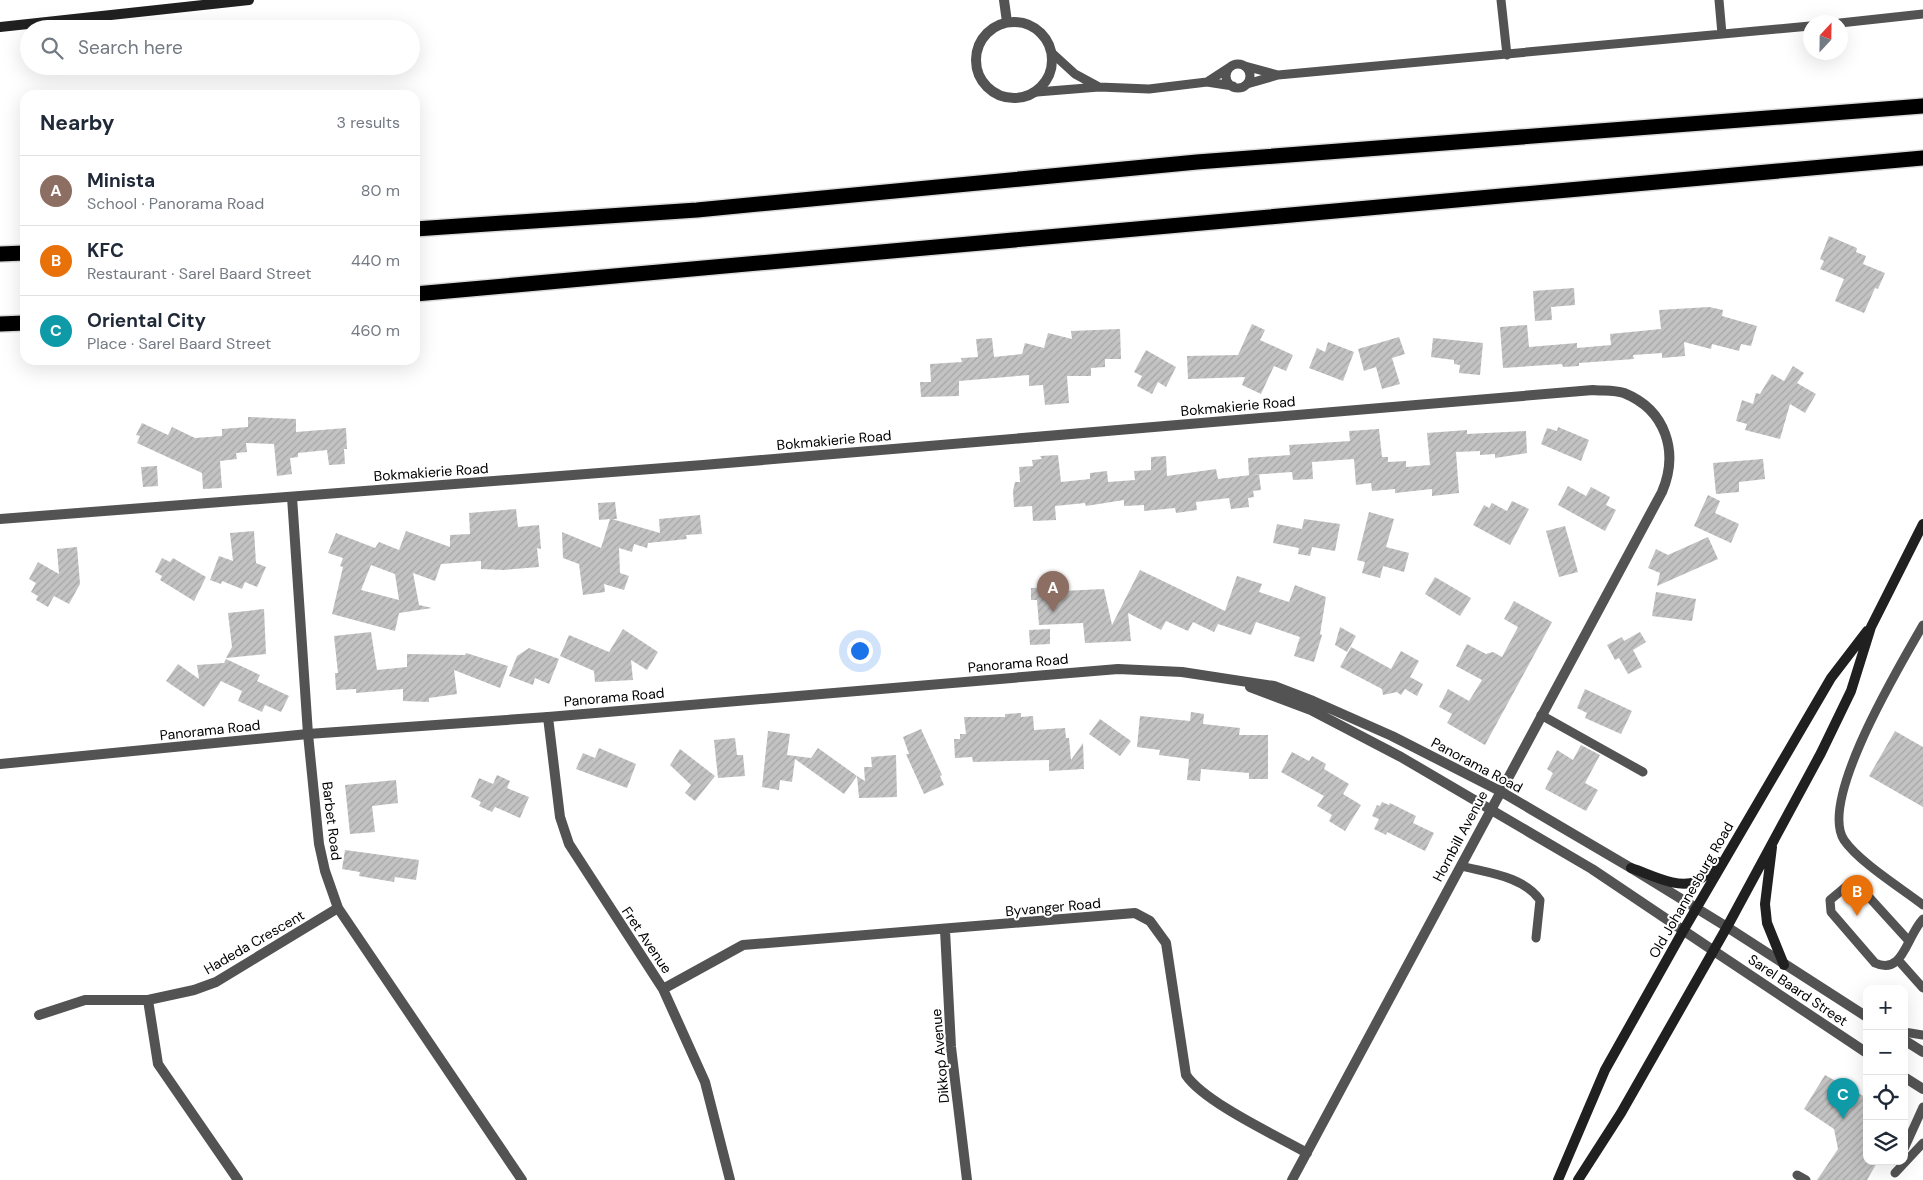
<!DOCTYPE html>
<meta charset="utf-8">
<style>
body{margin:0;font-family:"DM Sans",sans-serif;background:#f6f6f7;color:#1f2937}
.controls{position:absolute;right:15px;bottom:15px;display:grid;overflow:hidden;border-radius:10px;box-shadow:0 5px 20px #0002}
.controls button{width:45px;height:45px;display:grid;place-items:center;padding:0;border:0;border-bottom:1px solid #e0e1e3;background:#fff;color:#1f2937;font:25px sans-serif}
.compass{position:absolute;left:1803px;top:15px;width:45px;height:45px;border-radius:50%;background:#fff;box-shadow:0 5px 20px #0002;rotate:22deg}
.you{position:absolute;left:859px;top:650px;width:18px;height:18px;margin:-12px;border:4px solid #fff;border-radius:50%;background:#1a73e8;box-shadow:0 0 0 8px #1a73e833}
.badge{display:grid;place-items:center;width:32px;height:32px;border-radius:50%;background:#ea580c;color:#fff;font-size:16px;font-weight:700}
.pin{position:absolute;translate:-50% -41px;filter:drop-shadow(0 1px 2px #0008)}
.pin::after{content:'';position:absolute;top:26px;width:18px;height:15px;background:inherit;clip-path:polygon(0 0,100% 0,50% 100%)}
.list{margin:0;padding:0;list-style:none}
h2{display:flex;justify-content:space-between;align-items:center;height:65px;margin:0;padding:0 20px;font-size:21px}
h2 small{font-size:16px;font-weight:400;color:#747a83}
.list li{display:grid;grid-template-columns:32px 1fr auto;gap:15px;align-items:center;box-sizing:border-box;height:70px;padding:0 20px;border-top:1px solid #e0e1e3}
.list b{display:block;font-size:19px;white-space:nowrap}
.list p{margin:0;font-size:16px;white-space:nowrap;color:#747a83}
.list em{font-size:16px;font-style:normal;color:#747a83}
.icon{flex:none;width:28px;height:28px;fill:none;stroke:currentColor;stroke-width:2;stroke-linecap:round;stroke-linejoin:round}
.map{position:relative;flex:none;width:1923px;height:1180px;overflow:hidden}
.search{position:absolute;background:#fff;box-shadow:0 5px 20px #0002;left:20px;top:20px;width:400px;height:55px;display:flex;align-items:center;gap:12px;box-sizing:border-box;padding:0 18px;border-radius:28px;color:#747a83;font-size:19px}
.panel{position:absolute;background:#fff;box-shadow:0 5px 20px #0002;left:20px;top:90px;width:400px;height:275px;border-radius:15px}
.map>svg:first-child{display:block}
</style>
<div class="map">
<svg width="1923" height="1180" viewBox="0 0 1923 1180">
<defs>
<pattern id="building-hatch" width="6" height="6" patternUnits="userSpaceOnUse" patternTransform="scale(1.25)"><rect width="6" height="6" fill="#c3c3c3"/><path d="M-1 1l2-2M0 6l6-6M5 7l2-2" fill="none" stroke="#a6a6a6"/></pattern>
</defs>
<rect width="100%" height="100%" fill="#fff"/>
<!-- building -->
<path fill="url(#building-hatch)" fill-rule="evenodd" d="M1829 236 1857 248 1856 252 1866 256 1863 264 1885 273 1878 289 1875 288 1864 313 1835 301 1844 279 1820 269 1824 261 1820 259Z
M1574 288 1575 305 1551 307 1552 320 1535 321 1533 291Z
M1709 307 1723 310 1722 316 1757 326 1751 346 1741 344 1739 351 1712 344 1711 349 1684 342 1685 356 1662 358V353L1633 355 1634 359 1579 363V366L1563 367 1562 364 1503 368 1500 327 1527 325 1529 347 1577 343V348L1611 345 1610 334 1661 329 1659 310Z
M1252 324 1265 330 1260 340 1293 355 1286 371 1274 366 1261 394 1242 385 1245 377 1188 379 1187 356 1238 355Z
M1120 329 1121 359H1105V367L1091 368V376H1067L1069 403 1045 405 1043 385 1029 386V375L959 381V396L921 397 920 382H931L930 364 962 362 961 358 978 357 976 339 992 338 994 357 1022 354 1025 343 1044 348 1048 333 1072 339 1071 331Z
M1399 337 1405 354 1392 358 1400 384 1382 389 1376 367 1364 371 1358 349Z
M1433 338 1483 343 1480 375 1459 373 1460 365 1454 364V360L1431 357Z
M1328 342 1354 352 1343 381 1309 368 1317 348 1325 352Z
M1146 350 1176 367 1166 387 1158 382 1152 394 1137 386 1142 376 1134 372Z
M1793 366 1804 373 1797 383 1816 394 1805 413 1790 404 1780 439 1745 430 1747 424 1736 421 1742 400 1753 404 1756 393 1760 394 1772 374 1784 381Z
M248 417 296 419V432L346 428 347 449H344L345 464 329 465 327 450 298 453V457L290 458 292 474 277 476 274 444 246 443 247 452 236 453 237 459 220 461 222 488 203 489 202 473 137 443 140 436 136 435 142 423 168 435 172 427 195 438 222 436V429L248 427Z
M1558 427 1589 440 1581 461 1541 444 1547 428 1557 431Z
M1379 429 1382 457H1388V462L1406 461V467L1430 465 1427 433 1467 430V434L1526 431 1527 453 1495 458V454L1480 455V451L1456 452 1459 493 1432 496V489L1395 493V489L1372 491 1371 483 1356 485 1354 459 1312 462 1313 479 1293 480 1292 472 1249 475 1248 458 1290 455 1289 445 1350 441 1349 431Z
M1058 455 1061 482 1090 479V473L1107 471 1108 482 1135 480 1134 471 1151 470V457L1166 456 1167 476 1216 469 1218 479 1259 474 1261 490 1253 491 1254 497 1248 498 1249 507 1231 509 1229 498 1196 502 1197 510 1176 513 1175 508 1144 511V505L1124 506V500L1086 506 1085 503 1055 506 1056 520 1033 521 1032 506 1014 507 1013 491 1015 482H1020L1019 467 1033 466 1032 460 1042 459 1040 456Z
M1763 459 1765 479 1739 482V492L1716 494 1713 463Z
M157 466 158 486 143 487 141 467Z
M1568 486 1586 496 1591 487 1610 497 1606 505 1616 510 1605 531 1558 505Z
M1708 495 1720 501 1715 513 1739 524 1731 543 1694 526Z
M1512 501 1529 509 1510 545 1473 525 1484 505 1489 508 1492 503 1507 511Z
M615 502 617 519H612L660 533 659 519 700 515 702 534 686 535 687 539 648 543 647 548 634 544 632 552 619 548 620 573 629 576 624 590 604 584 605 592 583 595 579 564 563 558 562 532 601 548 610 519 599 520 598 503Z
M516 509 518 527 539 525 541 549 537 548 539 567 503 570 481 569V561L441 564 435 581 413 573 419 605 432 608 399 613 395 631 332 614 343 567 340 566 343 558 328 553 336 533 375 548 379 542 399 550 406 531 450 547V535L470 534 469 513ZM371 565 395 574 399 600 361 590Z
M1369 512 1394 519 1386 547 1409 553 1404 572 1383 566 1380 578 1362 573 1365 562 1357 560Z
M1304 519 1340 524 1335 551 1312 547 1310 556 1298 554 1299 548 1273 543 1277 524 1302 529Z
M1565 526 1578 572 1559 577 1546 531Z
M254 531 256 563 266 567 257 587 245 582 242 589 222 581 221 584 210 580 219 556 233 561 230 533Z
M1708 537 1718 559 1657 586 1660 573 1648 568 1656 549 1668 555Z
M77 547 80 584 69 604 54 596 48 607 36 600 38 596 31 592 36 583 29 579 38 562 59 574 57 549Z
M162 558 170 562 173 558 206 577 194 601 160 580 162 576 155 572Z
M1140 570 1225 611 1237 576 1262 584 1259 592 1289 602 1295 585 1326 597 1320 634 1322 635 1314 662 1294 656 1300 637 1256 622 1251 635 1218 624 1214 632 1193 622 1188 631 1166 621 1161 630 1128 613 1131 641 1085 643 1083 623 1039 625 1037 600H1031V588L1061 587V591L1104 589 1112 625Z
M1435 577 1471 598 1460 616 1425 594Z
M1656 592 1696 599 1692 621 1652 616Z
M1514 601 1552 622 1485 745 1447 723 1452 714 1439 707 1448 689 1469 701 1482 680 1456 666 1467 644 1486 654 1493 652 1502 657 1518 627 1504 619Z
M264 609 266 654 226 658 232 647 228 613Z
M1340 627 1356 636 1347 652 1335 645Z
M623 629 658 652 647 670 631 660 633 680 595 682 594 671 560 656 569 635 609 652Z
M1050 629V644L1030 645 1029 630Z
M371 632 377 670 407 667V654L465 655 466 653 508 666 500 688 454 670 457 694 429 698V702L403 701V689L356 693V689L336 690 335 673H338L334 636Z
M1640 632 1646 642 1633 650 1642 667 1628 674 1619 658 1615 660 1607 645 1622 637 1624 641Z
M1351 647 1391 669 1401 651 1419 661 1410 677 1423 684 1417 696 1405 689 1401 695 1397 692 1383 695 1382 689 1340 667Z
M529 648 559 659 549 684 535 678 533 685 509 676 517 656Z
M226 659 260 675 257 681 289 696 281 712 265 705 262 712 238 701 242 691 221 681 204 707 166 681 178 664 199 679 197 665 224 663Z
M1585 689 1632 711 1621 734 1585 718 1587 713 1577 708Z
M1191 712 1204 714 1203 724 1240 728 1239 735H1268V779H1249V773L1201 769 1200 781 1187 780 1189 759 1159 755 1160 750 1137 747 1140 716 1190 721Z
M1021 713V717L1033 716 1034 730 1065 728 1066 738H1069L1071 760 1083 743 1084 769 1049 771V760L973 762 972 757 955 758 954 739H960V734H966L964 717H1005V714Z
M1100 719 1131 741 1120 756 1089 734Z
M921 729 942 775 940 776 944 785 924 794 906 754H909L903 737Z
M768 731 790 734 787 755 811 758 818 748 857 776 844 794 795 759 792 782 780 780 779 790 762 787Z
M1895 731 1923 747V807L1869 776Z
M735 738 737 755H743L745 776 718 778 714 740Z
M1581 745 1600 755 1585 783 1598 790 1586 811 1545 789 1553 773 1547 769 1557 750 1573 760Z
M599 748 636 764 627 788 576 769 583 753 595 758Z
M680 749 715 776 695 801 685 793 691 785 670 765Z
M1292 752 1309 761 1312 756 1326 764 1324 769 1349 784 1343 794 1361 805 1345 831 1329 821 1332 815 1317 806 1324 796 1281 772Z
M896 755 897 797 859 798 857 776 865 781 864 767H872L871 757Z
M497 775 510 781 507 788 529 797 520 818 495 807 492 812 479 806 481 802 471 797 479 778 493 784Z
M396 780 398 803 372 806 375 832 350 834 345 785Z
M1382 802 1389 805 1390 803 1416 816 1413 823 1434 833 1425 851 1387 832 1386 835 1374 829 1379 819 1372 816 1377 805 1380 806Z
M345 850 419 860 416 880 395 877 394 882 359 876 360 872 342 869Z
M1825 1075 1867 1098V1161H1878L1867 1180H1817L1838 1149 1834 1129 1804 1109Z"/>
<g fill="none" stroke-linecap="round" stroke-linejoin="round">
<!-- motorway casing -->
<g stroke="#dbdbdb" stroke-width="18">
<path id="motorway" d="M415 229 697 210 1197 162 1923 106
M0 254 25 253
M415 294 1923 158
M0 324 25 323"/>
</g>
<!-- service -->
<path stroke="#535353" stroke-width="9" d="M1501 0 1507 55
M1719 0 1722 34
M1840 23 1923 14
M1052 53 1075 74 1099 87
M1226 76a12 12 0 1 1 24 0a12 12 0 1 1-24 0Z
M1245 66 1278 75
M1207 82 1230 67
M1247 84 1278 75 1810 26
M1037 92 1099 87 1149 89 1207 82 1233 86
M1923 625C1901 664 1818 800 1844 840 1859 862 1901 888 1923 905
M1541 715 1643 772
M1461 866C1488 873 1523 876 1540 900L1536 938
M1908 940 1858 885H1848L1830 900 1831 912 1875 963C1903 976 1906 937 1923 919
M1899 961 1923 988
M1904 1032 1923 1035
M1904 1149 1923 1107
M1895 1173 1923 1143
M1797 1175 1806 1180"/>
<!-- minor -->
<path stroke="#535353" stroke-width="10" d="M1004 0 1007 22
M976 60a38 38 0 1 1 76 0a38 38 0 1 1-76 0Z
M292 497 308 734 319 844 325 871 338 908 522 1180
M0 519 703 465 1593 390C1603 391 1615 390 1624 393 1666 410 1679 452 1662 492L1292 1180
M548 717 560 817 569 844 663 989 705 1082 730 1180
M1727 927 1867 1017
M945 930 951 1047 967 1180
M1714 951 1867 1053
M663 989 743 945 1135 913 1150 921 1166 943 1186 1075C1204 1102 1275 1135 1307 1153
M39 1015 85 1000H148
M1904 1040 1923 1052
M1904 1077 1923 1089
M238 1180 158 1064 148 1000 194 990 216 982 338 908"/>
<!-- tertiary -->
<path stroke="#535353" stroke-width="10" d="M1250 687 1311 710 1401 757 1592 869 1714 951
M0 764 308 734 548 717 1118 669 1182 672 1274 686 1313 701 1392 736 1500 791 1631 868 1727 927"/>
<!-- secondary -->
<path stroke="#202020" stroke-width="10" d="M0 27 249 0
M1772 847 1765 904 1767 923 1784 965
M1631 868C1650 874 1678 890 1697 881 1705 877 1712 868 1718 862
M1558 1180 1605 1070 1683 931 1831 678 1867 631
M1578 1180 1621 1113 1727 927 1821 753 1851 691 1871 627 1923 524"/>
<!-- motorway -->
<use href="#motorway" stroke="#000" stroke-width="15"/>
</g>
<g text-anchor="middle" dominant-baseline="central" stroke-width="4" stroke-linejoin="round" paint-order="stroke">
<!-- street labels -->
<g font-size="14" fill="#000" stroke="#fff">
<text transform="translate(1238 406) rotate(-5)">Bokmakierie Road</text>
<text transform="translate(834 440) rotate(-5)">Bokmakierie Road</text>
<text transform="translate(431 472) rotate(-4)">Bokmakierie Road</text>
<text transform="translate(1018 663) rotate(-5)">Panorama Road</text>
<text transform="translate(614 697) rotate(-5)">Panorama Road</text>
<text transform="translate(210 730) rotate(-6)">Panorama Road</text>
<text transform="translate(1477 765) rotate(28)">Panorama Road</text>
<text transform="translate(332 821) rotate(83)">Barbet Road</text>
<text transform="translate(1460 836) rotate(-62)">Hornbill Avenue</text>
<text transform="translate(1691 890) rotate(-60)">Old Johannesburg Road</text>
<text transform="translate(1053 907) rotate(-5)">Byvanger Road</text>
<text transform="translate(647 940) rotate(56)">Fret Avenue</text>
<text transform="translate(254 942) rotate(-30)">Hadeda Crescent</text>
<text transform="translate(1798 990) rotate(34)">Sarel Baard Street</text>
<text transform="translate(940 1056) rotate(-95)">Dikkop Avenue</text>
</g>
</g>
</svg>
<div class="controls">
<button>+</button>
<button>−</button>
<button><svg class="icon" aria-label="locate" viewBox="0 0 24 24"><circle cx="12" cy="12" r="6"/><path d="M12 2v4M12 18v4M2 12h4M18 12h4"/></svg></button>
<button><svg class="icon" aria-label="layers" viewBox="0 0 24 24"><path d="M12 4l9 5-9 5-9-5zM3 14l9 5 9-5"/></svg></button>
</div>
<svg class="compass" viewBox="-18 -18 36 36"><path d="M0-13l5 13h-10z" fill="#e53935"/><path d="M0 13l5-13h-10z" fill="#747a83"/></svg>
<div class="you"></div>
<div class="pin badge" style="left:1053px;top:612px;background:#8d6e63">A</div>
<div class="pin badge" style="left:1857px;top:916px;background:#e8710a">B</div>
<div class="pin badge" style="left:1843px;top:1119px;background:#0f9aa8">C</div>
<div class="search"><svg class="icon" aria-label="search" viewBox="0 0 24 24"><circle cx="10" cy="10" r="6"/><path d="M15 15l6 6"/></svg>Search here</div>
<section class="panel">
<h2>Nearby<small>3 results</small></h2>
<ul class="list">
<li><span class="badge" style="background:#8d6e63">A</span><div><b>Minista</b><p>School · Panorama Road</p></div><em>80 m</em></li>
<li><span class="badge" style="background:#e8710a">B</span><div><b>KFC</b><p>Restaurant · Sarel Baard Street</p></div><em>440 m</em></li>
<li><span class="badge" style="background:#0f9aa8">C</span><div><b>Oriental City</b><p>Place · Sarel Baard Street</p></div><em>460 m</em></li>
</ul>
</section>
</div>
